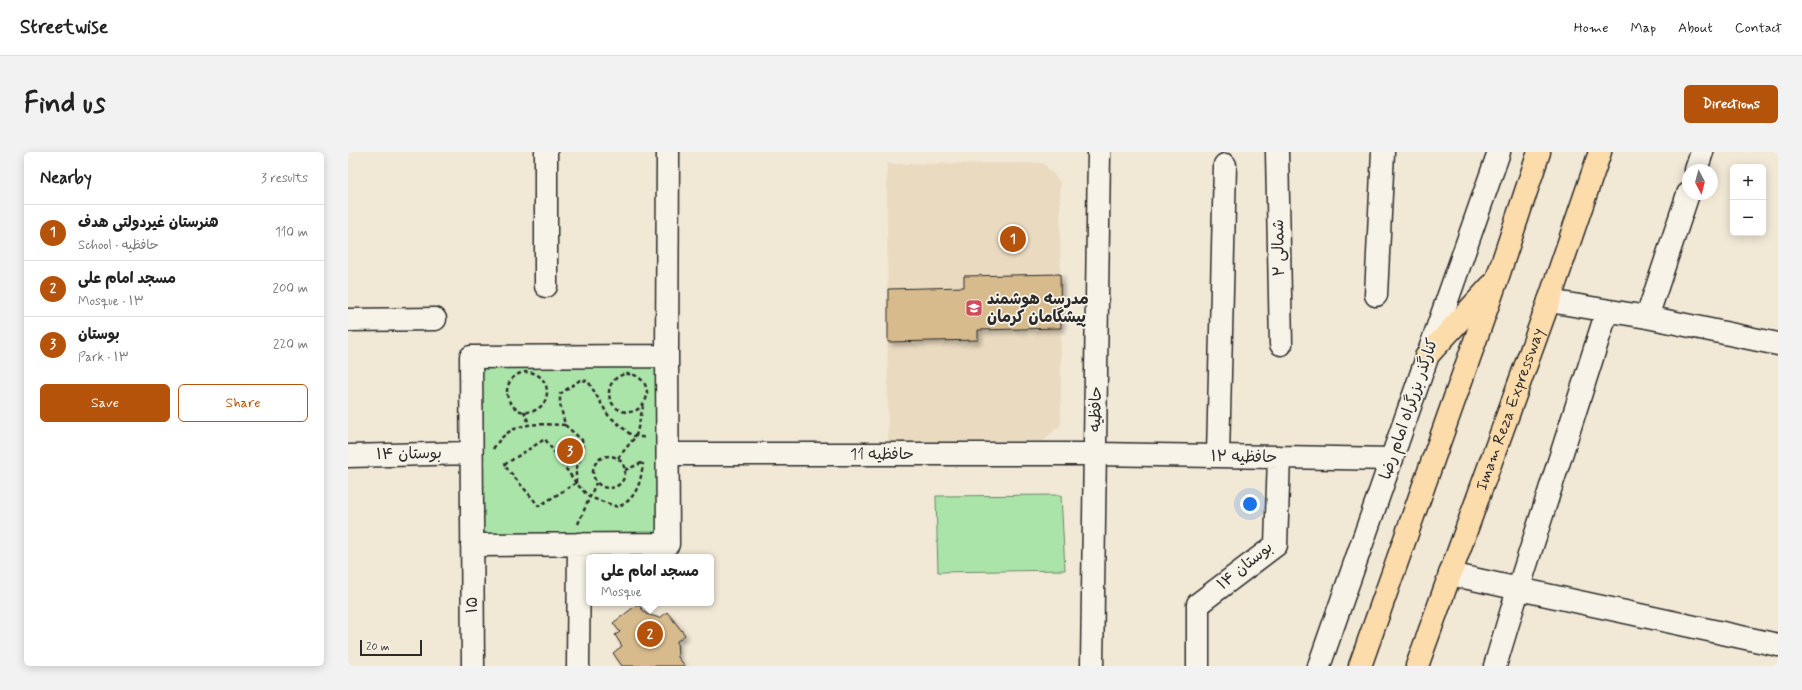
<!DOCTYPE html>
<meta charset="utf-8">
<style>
body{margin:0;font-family:Mynerve,"Playpen Sans Arabic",sans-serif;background:#f2f2f2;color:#222}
.controls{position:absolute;right:12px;top:12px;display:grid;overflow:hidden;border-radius:6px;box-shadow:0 2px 10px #0003}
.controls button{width:36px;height:36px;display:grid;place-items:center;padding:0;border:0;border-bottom:1px solid #e0e0e0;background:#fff;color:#222;font:20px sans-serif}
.compass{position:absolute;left:1334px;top:12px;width:36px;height:36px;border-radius:50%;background:#fff;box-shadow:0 2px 10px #0003;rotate:173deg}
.scale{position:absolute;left:12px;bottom:10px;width:62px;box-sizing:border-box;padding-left:4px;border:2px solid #2b2b2b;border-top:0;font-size:11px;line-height:14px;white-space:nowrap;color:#2b2b2b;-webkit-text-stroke:3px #f7f3e8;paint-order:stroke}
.you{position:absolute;left:902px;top:352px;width:14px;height:14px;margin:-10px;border:3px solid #fff;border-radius:50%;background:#1a73e8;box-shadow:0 0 0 6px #1a73e833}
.badge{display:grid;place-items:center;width:26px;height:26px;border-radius:50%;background:#b45309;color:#fff;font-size:13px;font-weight:700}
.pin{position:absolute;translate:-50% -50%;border:2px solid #fff;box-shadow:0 1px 4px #0006}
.popup{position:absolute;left:238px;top:402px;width:128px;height:52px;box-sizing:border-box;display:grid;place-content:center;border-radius:6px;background:#fff;filter:drop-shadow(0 1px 3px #0005);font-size:13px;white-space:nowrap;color:#767676}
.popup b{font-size:15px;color:#222}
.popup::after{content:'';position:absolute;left:50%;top:100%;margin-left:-8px;border:8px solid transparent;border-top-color:#fff}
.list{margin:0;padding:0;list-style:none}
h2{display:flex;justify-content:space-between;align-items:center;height:52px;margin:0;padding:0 16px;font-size:17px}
h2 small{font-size:13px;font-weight:400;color:#767676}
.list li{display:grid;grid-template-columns:26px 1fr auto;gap:12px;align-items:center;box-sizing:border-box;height:56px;padding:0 16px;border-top:1px solid #e0e0e0}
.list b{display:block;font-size:15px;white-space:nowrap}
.list p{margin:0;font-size:13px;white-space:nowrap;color:#767676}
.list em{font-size:13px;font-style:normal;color:#767676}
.actions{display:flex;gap:8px;padding:12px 16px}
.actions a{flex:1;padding:9px 0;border:1px solid #b45309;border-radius:6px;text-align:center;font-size:14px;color:#b45309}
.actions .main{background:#b45309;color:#fff}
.map{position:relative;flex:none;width:1430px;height:514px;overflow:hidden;border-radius:6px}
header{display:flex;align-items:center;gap:24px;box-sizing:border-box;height:56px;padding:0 20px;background:#fff;border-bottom:1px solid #e0e0e0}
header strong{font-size:19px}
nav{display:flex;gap:22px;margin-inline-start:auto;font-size:14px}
.intro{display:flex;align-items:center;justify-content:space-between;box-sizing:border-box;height:96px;padding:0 24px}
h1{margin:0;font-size:28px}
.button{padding:10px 18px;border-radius:6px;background:#b45309;color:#fff;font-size:14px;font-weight:700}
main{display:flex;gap:24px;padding:0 24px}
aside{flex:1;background:#fff;border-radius:6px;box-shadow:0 2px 10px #0003}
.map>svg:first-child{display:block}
</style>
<header>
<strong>Streetwise</strong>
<nav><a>Home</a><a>Map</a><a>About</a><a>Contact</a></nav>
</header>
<div class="intro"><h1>Find us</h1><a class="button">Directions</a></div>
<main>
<aside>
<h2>Nearby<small>3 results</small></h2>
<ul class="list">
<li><span class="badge">1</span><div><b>هنرستان غیردولتی هدف</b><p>School · حافظیه</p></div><em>110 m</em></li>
<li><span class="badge">2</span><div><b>مسجد امام علی</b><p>Mosque · ۱۳</p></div><em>200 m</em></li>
<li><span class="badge">3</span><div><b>بوستان</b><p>Park · ۱۳</p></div><em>220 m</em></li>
</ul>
<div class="actions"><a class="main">Save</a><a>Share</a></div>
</aside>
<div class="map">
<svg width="1430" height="514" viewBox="0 0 1430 514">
<defs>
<filter id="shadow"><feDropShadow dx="3.5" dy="3.5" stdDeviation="2" flood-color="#0004"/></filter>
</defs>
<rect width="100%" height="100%" fill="#f1e8d6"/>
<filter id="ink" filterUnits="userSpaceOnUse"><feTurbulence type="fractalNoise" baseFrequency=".025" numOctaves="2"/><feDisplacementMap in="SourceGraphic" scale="8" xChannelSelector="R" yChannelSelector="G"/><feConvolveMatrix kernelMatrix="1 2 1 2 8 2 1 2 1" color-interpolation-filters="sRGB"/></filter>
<g filter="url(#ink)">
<!-- built -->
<path fill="#e9dac0" d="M695 11 712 30 713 272 695 289 540 290 539 12Z"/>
<!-- green -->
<path fill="#abe4a8" stroke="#6b886a" d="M318 206V390L125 391V207Z
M713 343 717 418 590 420 588 344Z"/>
<!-- building -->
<path fill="#d7bb8c" stroke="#2b2b2b" filter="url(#shadow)" d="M712 122 713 176 630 178V188L540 190V137L616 135V124Z
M290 452 298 462 312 466 319 460 337 483 329 489 330 505 337 514H274L265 501 274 494 267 483 272 480 265 471Z"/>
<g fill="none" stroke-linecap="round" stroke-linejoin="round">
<!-- street casing -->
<g stroke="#2b2b2b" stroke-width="25">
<path id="street" d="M198 0V134
M929 0 933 192
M1348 18 1354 0
M1028 143 1035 0
M1201 149 1299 165 1430 192
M1299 165 1340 42
M0 168 87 167
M319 204 320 0
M321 302H747L1044 307
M0 304 123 301
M870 304 877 13
M124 393 320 392 319 204 123 205 125 514
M1102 422 1430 493
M230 514 231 392
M850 514V452L928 393 931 305
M1147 514 1170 438 1259 159"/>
</g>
<!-- secondary casing -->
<g stroke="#2b2b2b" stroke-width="25">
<path id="secondary" d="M744 514 751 0
M971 514 1151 0"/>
</g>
<!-- highway casing -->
<g stroke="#2b2b2b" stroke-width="25">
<g id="highway">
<path d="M1078 205 1143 134"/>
<path d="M1012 514 1149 127 1191 0"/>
<path id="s1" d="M1069 514 1201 149 1252 0"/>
</g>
</g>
<!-- path -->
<path stroke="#2b2b2b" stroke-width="2.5" stroke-dasharray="4 3" stroke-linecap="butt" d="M159 240a20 20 0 1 1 40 0a20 20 0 1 1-40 0Z
M261 241a19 19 0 1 1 38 0a19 19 0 1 1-38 0Z
M176 259 181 272
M145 297C163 268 187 272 217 273
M245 320a16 16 0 1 1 32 0a16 16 0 1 1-32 0Z
M270 306 288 284 295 255
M277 318 296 310
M228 331 197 287 156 313 191 354 228 331 241 345 270 355C289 347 293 329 295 311
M228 331V318L235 298 234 288 217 273 212 252V242L232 228 240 229 260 263 283 283 298 286
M230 372 248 331"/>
<!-- street -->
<use href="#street" stroke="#f7f3e8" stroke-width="22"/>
<!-- secondary -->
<use href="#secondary" stroke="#f7f3e8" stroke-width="22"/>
<!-- highway -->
<use href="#highway" stroke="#fddcac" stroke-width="22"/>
</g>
</g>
<!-- icons -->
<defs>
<g id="school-square" transform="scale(0.9)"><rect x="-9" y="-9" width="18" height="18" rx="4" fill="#d1495b" stroke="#f7f3e8"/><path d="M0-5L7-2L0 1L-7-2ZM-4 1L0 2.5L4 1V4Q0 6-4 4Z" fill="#fff"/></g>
</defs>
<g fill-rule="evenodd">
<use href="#school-square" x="626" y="156"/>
</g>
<g text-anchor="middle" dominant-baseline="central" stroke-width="3.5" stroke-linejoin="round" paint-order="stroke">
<!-- street labels -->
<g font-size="16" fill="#2b2b2b" stroke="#f7f3e8">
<text transform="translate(931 96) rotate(-91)">۲ شمالی</text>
<text transform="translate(748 257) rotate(-89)">حافظیه</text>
<text transform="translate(1061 257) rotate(-71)">کنارگذر بزرگراه امام رضا</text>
<text stroke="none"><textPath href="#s1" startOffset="273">Imam Reza Expressway</textPath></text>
<text transform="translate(61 302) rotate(-1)">بوستان ۱۴</text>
<text x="534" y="302">حافظیه 11</text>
<text transform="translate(896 305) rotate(1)">حافظیه ۱۲</text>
<text transform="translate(897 414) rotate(-39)">بوستان ۱۴</text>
<text transform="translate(124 453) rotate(-90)">۱۵</text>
</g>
<!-- poi labels -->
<g font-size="16" font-weight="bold" fill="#2b2b2b" stroke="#f7f3e8" text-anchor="start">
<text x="639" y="147">مدرسه هوشمند<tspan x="639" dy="18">پیشگامان کرمان</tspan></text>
</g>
</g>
</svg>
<div class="controls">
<button>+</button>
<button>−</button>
</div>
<svg class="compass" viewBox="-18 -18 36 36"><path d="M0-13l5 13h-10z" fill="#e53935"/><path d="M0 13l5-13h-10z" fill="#767676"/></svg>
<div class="scale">20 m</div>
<div class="you"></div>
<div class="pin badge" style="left:665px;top:87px">1</div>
<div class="pin badge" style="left:302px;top:482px">2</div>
<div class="popup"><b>مسجد امام علی</b>Mosque</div>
<div class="pin badge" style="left:222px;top:299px">3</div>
</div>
</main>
